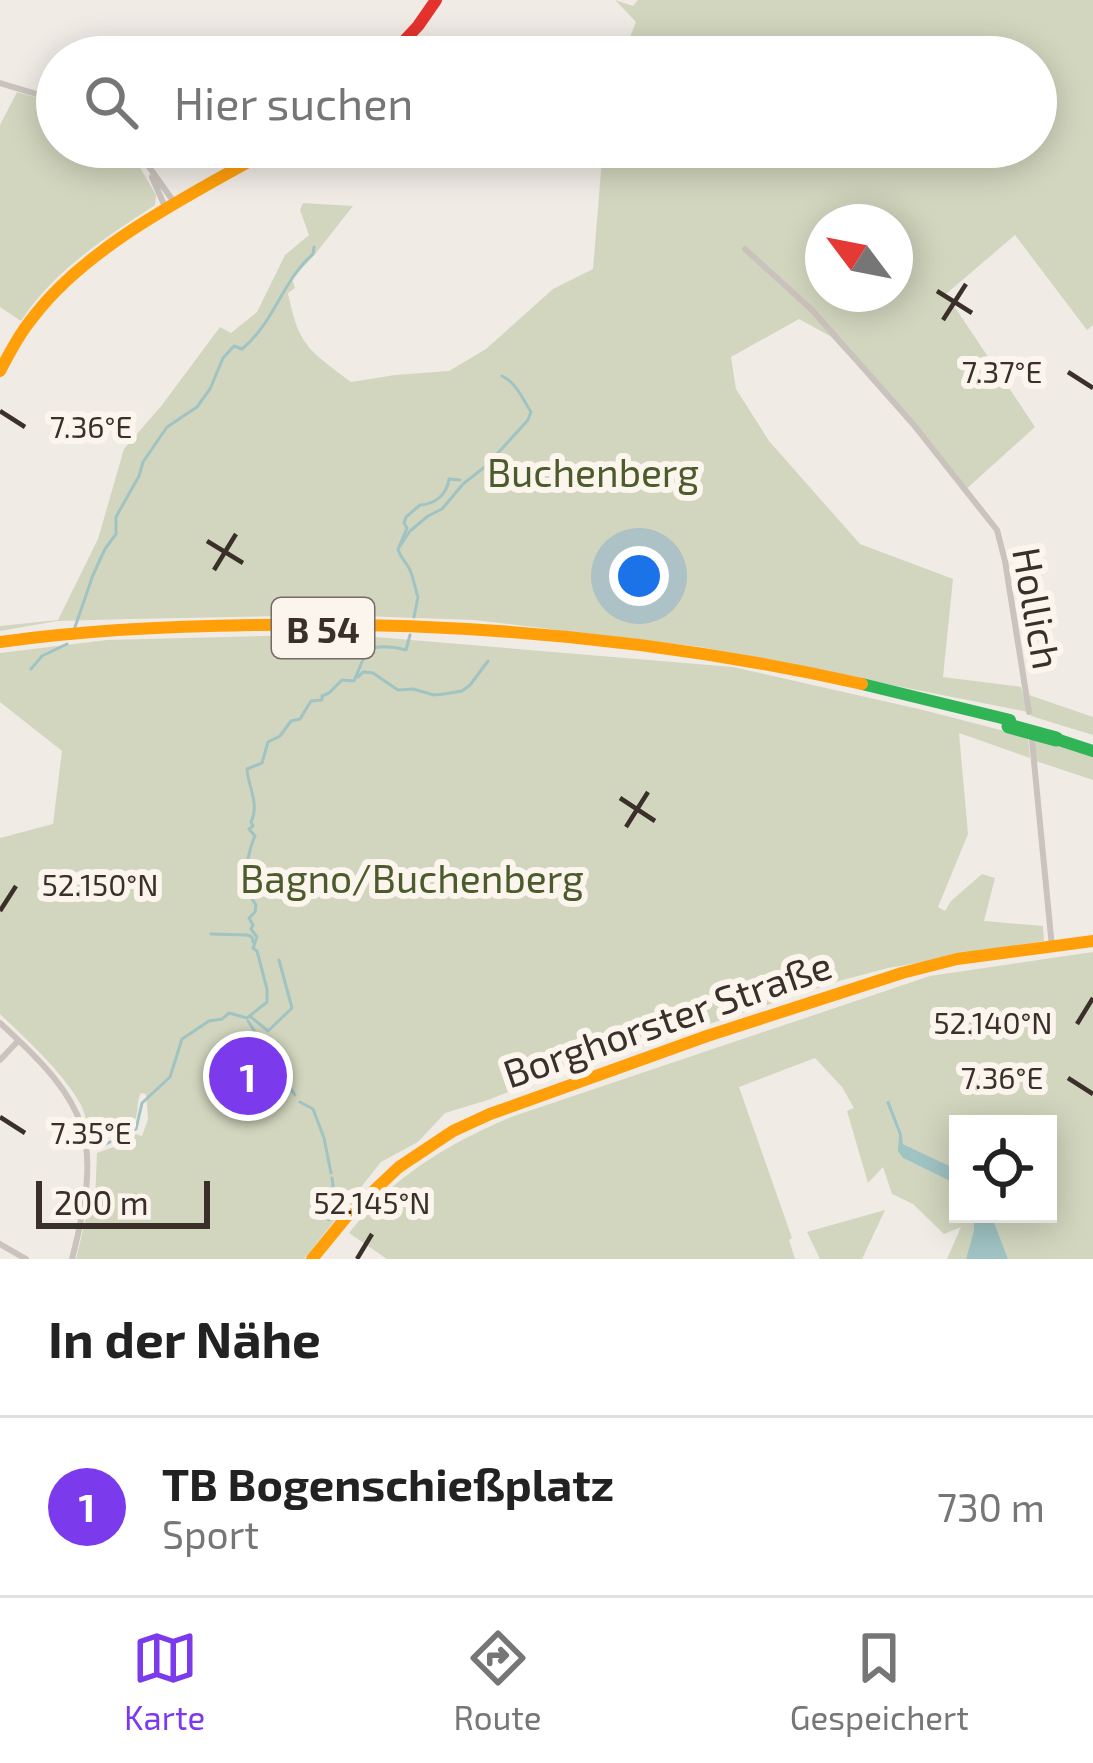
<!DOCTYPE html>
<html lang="de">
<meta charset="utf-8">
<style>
body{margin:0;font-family:"Exo 2",sans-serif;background:#f6f6f6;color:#222}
.controls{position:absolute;right:36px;bottom:36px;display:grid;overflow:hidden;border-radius:0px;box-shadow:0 6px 30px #0003}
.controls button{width:108px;height:108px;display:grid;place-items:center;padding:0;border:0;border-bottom:3px solid #e0e0e0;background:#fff;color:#222;font:60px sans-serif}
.compass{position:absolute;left:805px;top:204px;width:108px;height:108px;border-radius:50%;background:#fff;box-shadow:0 6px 30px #0003;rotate:302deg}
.scale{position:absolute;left:36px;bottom:30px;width:174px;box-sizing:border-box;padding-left:12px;border:6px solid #3b2f2a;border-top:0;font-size:33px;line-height:42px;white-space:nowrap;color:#3b2f2a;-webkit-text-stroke:9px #fbf5ed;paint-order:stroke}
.you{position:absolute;left:639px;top:576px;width:42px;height:42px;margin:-30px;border:9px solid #fff;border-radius:50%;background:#1a73e8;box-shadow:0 0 0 18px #1a73e833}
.badge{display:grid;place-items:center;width:78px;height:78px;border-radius:50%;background:#7c3aed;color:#fff;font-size:39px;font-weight:700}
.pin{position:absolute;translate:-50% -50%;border:6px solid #fff;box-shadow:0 3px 12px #0006}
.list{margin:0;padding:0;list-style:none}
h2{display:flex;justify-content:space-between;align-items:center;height:156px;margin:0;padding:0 48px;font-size:51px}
h2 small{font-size:39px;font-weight:400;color:#767676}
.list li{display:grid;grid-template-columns:78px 1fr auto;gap:36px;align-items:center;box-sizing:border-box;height:180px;padding:0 48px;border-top:3px solid #e0e0e0}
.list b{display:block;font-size:45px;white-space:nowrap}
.list p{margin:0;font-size:39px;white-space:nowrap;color:#767676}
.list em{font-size:39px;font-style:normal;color:#767676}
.icon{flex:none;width:66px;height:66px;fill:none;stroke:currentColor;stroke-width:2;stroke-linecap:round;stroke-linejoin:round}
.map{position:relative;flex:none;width:1093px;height:1259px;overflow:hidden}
.search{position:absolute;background:#fff;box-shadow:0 6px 30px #0003;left:36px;right:36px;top:36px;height:132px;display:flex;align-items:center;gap:30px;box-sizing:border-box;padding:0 42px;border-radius:66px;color:#767676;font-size:45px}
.sheet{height:336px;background:#fff}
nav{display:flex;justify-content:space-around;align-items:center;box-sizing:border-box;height:168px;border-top:3px solid #e0e0e0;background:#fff;font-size:33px;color:#767676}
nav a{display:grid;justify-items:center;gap:6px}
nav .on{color:#7c3aed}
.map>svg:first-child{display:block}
</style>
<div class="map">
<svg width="1093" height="1259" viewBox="0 0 1093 1259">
<rect width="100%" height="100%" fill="#f0ebe5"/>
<!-- green -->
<path fill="#d2d6be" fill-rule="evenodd" d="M615 0 633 6 638 0H1093V325L1087 330 1015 235 946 294 1035 427 964 491 913 424 830 336 799 319 731 357 736 389 769 441 860 544 953 579 943 677 1021 687 1028 712 701 647 474 620 336 615 130 619 57 621 0 631V626L58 620 98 539 124 449 162 405 220 327 231 333 257 312 285 255 309 235 300 210 303 203 353 206 316 253 292 279 295 288 288 293C299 347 309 350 351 382L395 375 449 371 486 349 553 289 593 269 603 147H1036V57H622L636 22ZM823 222H895V294H823Z
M17 92 57 103V147H128L156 195 155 205C105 238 54 270 21 321L0 307V125Z
M339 634 733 667 923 710 1028 737 1030 758 959 733 968 834 938 907 945 911 951 901 982 874 995 878 984 921 1043 926 1044 941 888 968 839 981 531 1083 488 1100 445 1113 418 1142 381 1162 304 1259H76L90 1201H95L97 1153 125 1143 136 1134 142 1136 148 1119 146 1094 141 1093C136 1102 139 1111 135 1120 131 1130 111 1136 102 1140L90 1135C87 1126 86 1116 82 1107 67 1076 25 1038 0 1014V838L53 824 62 751 0 702V653L107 640Z
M1029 695 1093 717V735L1031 716Z
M1033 738 1093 756V780L1036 761Z
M1093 952V1259H1008L991 1214H1048V1124H958V1170L903 1144 902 1134 889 1100 886 1102 899 1135 903 1158 958 1185V1214H974V1230L966 1259H947L961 1227 944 1234 913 1204 892 1194 883 1167 868 1183 847 1111 854 1108 842 1087 815 1058 739 1087 792 1238 789 1240 795 1259H387L349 1233C392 1177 447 1144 511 1117L930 976Z
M885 1210 862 1259H820L807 1232Z"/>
<!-- water -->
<path fill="#a0c3c3" d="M889 1100 902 1134 903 1144 958 1170V1185L903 1158 898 1151 899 1135 886 1102Z
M974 1214H991L1008 1259H966L974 1230Z"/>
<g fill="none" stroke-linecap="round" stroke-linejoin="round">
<!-- stream -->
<path stroke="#a0c3c3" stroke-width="3" d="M398 549 407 528 404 523 406 517 420 505C436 504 447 494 449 479L460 480
M414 617 418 597C415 589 413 575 409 568 405 561 400 557 398 549L410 531 428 516 442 509 463 484 486 466 528 420 531 412C523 400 517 383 502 376
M75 627 93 575 105 549 116 534V517L139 476 143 462 167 427 197 407 210 389 223 358 234 346 242 349C274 323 282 281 313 254L314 247
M31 669 42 656 67 644
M358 677 363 672 373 673 398 690 413 689 434 695 444 694 462 691 470 685 488 661
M211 934 247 935 252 937 253 942
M251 1017 268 1031 292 1008 279 960
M248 1021 295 1095
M300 1102 313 1109 324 1138 331 1173
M93 1139 97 1145 102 1146 136 1129 142 1103 170 1077 182 1039 209 1021 222 1019 229 1013 247 1018 267 1002V989L257 951 253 948 257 937 251 929 253 925 249 918 255 912 256 905 247 891 254 878H244L242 874C248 867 249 847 255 836L249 829 253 826 251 822C260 804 248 787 247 769L262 763 268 742 280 736 291 721 300 719 311 701 322 700V696L329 693 342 680 354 681 367 650C378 645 394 647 406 650L410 635
M329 1220 334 1195 332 1178"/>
<!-- street -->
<path stroke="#cac3bd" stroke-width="6" d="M0 83 57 100
M135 147 176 205
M152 177 166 209
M745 249 812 310 913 424 997 530 1005 561 1029 712
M1032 741 1052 947
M0 1023C91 1106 103 1138 72 1259
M0 1060 18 1041
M0 1244 26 1259"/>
<!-- fast -->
<path stroke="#30b455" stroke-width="12" d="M862 684 1010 720
M1056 739 1093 751"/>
<!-- slow -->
<path stroke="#ff9f0a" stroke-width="12" d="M0 371C10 352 20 333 34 316 90 243 196 192 275 147
M0 642C85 630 169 626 255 625 459 621 662 639 862 684
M312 1259 348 1215 399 1167 453 1131 490 1114 707 1036 902 973 957 959 1093 941"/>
<!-- jam -->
<path stroke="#e5322d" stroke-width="12" d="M389 57 418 26 436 0"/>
<!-- fast-bridge -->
<path stroke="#30b455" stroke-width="15" d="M1009 726 1056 739"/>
</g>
<!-- ticks -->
<path fill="none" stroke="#3b2f2a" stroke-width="4.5" d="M937 291 972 313M943 320 966 284M1068 372 1093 388M0 411 25 427M207 541 243 563M214 570 236 534M620 798 655 821M626 827 648 792M0 911 16 886M1077 1024 1093 998M1068 1078 1093 1094M0 1117 25 1133M357 1259 372 1234"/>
<g text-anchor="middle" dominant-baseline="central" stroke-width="12" stroke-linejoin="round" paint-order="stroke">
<!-- shield labels -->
<rect fill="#fbf5ed" stroke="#756a64" stroke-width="3" x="272" y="598" width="102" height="60" rx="9"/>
<g font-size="36" font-weight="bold" fill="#3b2f2a">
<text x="323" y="628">B 54</text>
</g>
<!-- park labels -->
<g font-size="39" fill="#4b5b2c" stroke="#fbf5ed">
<text x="593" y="471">Buchenberg</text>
<text x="412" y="877">Bagno/Buchenberg</text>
</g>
<!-- street labels -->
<g font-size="39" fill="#3b2f2a" stroke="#fbf5ed">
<text transform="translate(1038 608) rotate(80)">Hollich</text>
<text transform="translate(667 1018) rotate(-19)">Borghorster Straße</text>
</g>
</g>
<g font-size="30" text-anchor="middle" fill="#3b2f2a" stroke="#fbf5ed" stroke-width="12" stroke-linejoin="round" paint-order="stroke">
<text x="1002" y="383">7.37°E</text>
<text x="91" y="438">7.36°E</text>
<text x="100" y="896">52.150°N</text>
<text x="993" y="1034">52.140°N</text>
<text x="1002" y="1089">7.36°E</text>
<text x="91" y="1144">7.35°E</text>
<text x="372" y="1214">52.145°N</text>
</g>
</svg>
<div class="controls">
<button><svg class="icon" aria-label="locate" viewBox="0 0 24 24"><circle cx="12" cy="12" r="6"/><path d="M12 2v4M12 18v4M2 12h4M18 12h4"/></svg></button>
</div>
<svg class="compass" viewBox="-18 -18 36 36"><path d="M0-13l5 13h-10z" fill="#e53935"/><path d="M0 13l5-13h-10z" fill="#767676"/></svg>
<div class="scale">200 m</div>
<div class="you"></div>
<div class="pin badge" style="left:248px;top:1076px">1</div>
<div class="search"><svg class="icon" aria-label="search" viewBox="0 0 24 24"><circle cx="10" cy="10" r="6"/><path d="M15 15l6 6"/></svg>Hier suchen</div>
</div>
<section class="sheet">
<h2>In der Nähe<small></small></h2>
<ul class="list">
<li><span class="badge">1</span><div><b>TB Bogenschießplatz</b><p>Sport</p></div><em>730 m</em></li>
</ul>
</section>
<nav>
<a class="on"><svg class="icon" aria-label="map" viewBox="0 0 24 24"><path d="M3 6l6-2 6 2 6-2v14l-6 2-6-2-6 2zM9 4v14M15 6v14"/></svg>Karte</a>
<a><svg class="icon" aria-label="directions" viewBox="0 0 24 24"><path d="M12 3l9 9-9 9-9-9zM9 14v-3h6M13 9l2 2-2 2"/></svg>Route</a>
<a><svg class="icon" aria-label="saved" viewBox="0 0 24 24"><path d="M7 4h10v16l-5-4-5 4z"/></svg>Gespeichert</a>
</nav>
